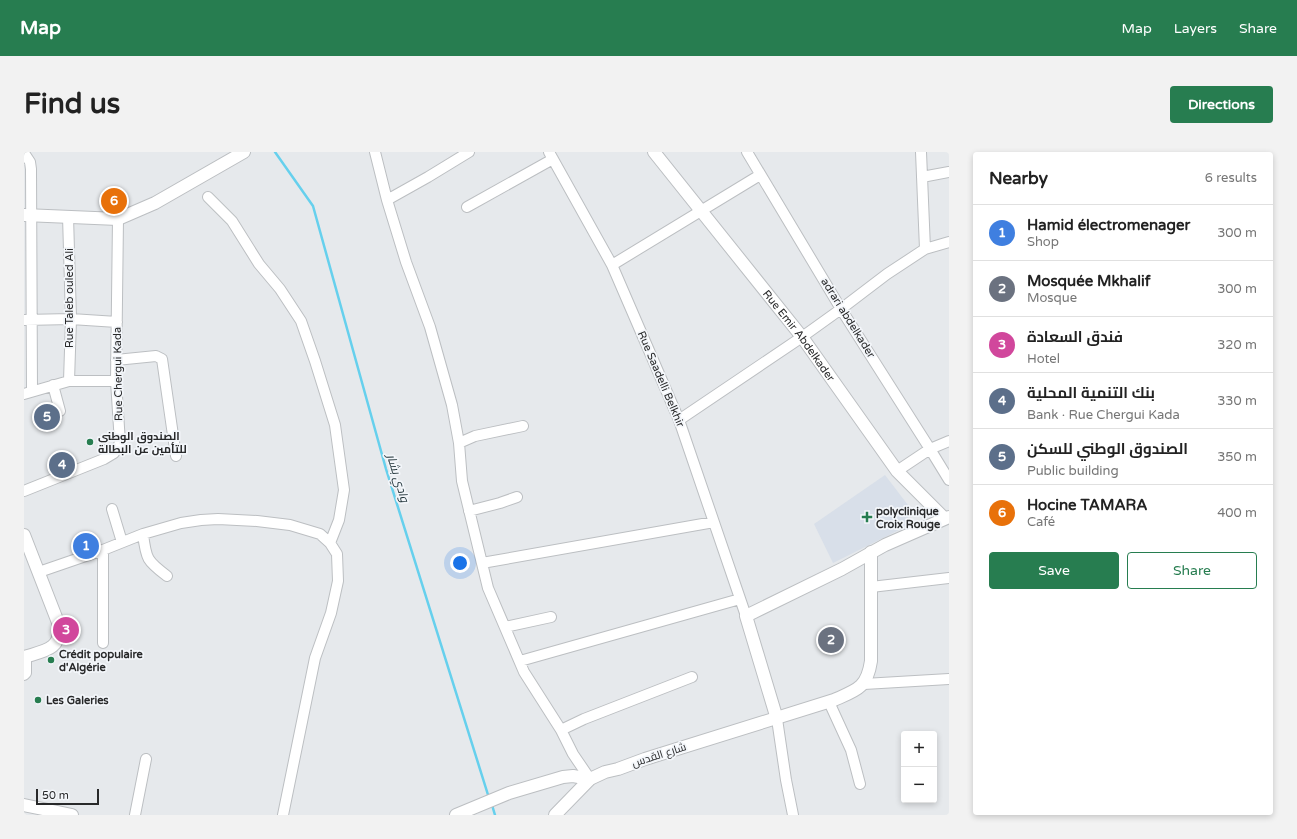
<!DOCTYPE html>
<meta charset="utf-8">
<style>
body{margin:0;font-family:"Varela Round",Cairo,sans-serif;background:#f2f2f2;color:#222}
.controls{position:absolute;right:12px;bottom:12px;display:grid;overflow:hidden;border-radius:4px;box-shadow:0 2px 6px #0003}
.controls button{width:36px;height:36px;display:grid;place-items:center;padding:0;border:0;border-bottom:1px solid #e0e0e0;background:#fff;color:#222;font:20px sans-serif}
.scale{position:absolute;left:12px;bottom:10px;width:63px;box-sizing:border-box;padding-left:4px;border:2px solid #28292a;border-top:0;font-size:11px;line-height:14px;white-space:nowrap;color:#28292a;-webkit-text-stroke:3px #f3f6fa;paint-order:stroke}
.you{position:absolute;left:436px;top:411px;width:14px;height:14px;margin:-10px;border:3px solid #fff;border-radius:50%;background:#1a73e8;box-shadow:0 0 0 6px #1a73e833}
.badge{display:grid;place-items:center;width:26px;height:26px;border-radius:50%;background:#277d50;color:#fff;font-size:13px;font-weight:700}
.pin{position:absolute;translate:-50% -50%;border:2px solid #fff;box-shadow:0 1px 4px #0006}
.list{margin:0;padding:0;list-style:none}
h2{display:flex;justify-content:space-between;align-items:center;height:52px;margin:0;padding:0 16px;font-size:17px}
h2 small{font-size:13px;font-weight:400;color:#767676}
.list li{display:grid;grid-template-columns:26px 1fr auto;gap:12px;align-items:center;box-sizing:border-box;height:56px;padding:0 16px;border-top:1px solid #e0e0e0}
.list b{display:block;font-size:15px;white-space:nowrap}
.list p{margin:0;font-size:13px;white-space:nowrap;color:#767676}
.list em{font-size:13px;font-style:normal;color:#767676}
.actions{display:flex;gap:8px;padding:12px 16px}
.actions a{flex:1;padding:9px 0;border:1px solid #277d50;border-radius:4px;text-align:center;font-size:14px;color:#277d50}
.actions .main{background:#277d50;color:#fff}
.map{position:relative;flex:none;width:925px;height:663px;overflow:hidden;border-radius:4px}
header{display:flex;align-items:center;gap:24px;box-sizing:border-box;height:56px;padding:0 20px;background:#277d50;color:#fff}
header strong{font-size:19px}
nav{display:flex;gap:22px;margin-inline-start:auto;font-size:14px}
.intro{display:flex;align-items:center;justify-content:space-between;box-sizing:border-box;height:96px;padding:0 24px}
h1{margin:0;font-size:28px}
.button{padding:10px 18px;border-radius:4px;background:#277d50;color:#fff;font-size:14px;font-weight:700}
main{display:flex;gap:24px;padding:0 24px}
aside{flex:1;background:#fff;border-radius:4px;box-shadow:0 2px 6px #0003}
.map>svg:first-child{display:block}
</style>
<header>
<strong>Map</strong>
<nav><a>Map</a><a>Layers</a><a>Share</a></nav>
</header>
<div class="intro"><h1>Find us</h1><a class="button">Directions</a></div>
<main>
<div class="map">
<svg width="925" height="663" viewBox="0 0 925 663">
<rect width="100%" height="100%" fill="#e6e9ec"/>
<!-- built -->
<path fill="#d8dfe9" d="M861 323 887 357 881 375 809 411 790 372Z"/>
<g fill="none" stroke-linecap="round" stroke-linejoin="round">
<!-- stream -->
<path stroke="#66d0ed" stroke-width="2.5" d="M251 0 289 54 362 317 465 646
M468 653 471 663"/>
<!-- minor casing -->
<g stroke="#bcbfc2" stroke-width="12">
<path id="minor" d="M351 0 363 48 382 110 406 175 428 253 435 291 438 329 464 436 500 520 537 578 549 602 566 627
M525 0 588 113 655 268 722 464
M723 0 817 157 906 297 873 319
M0 1 6 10 7 17 8 239
M898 25 925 20
M184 45 208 69 235 112 256 137 277 169 291 209 311 273 320 338 315 368 306 391
M363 48 404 25 445 0
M443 55 529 7
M44 64 47 167 45 229
M901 97 925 90
M588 113 736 23
M0 168 47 167 93 170
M92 208 132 204 138 207 152 304
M29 233 36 259
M0 242 45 229H92
M655 268 778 185 817 157 863 122 901 97 897 0
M925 289 906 297 925 328
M435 291 451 284 499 274
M0 339 80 307 90 301 96 291 92 229 94 67
M88 357 98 390
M445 359 476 351 493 345
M119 382C122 407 123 409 143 424
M458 411 690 370
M15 420 79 398 119 382 157 371 177 368 194 367 233 369 266 373 296 382 306 391 313 402 314 429 307 461 291 506 259 663
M847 435 925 426
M481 475 527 465
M79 491V398
M496 509 716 447
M0 523 2 521V505
M840 532 925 527
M805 550 827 598 836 632
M753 567 762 628 769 663
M537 578 560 567 668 525
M111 663 122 607"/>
</g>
<!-- major casing -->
<g stroke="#bcbfc2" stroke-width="14">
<g id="major">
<path id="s1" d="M630 0 778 185 873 319 920 366"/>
<path d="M0 63 94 67 131 51 220 0"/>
<path d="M0 383 35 473C38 498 19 499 0 505"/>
<path d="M753 567 722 464 818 417 861 393 925 365"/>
<path d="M0 653 48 663"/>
<path d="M432 663 485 641 539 625 549 624 566 627"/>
<path d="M531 663 566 627 581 620 594 617 621 607 810 548C833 538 843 536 847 509V400"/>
</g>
</g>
<!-- minor -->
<use href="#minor" stroke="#fff" stroke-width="10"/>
<!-- major -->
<use href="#major" stroke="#fff" stroke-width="12"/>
</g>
<!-- markers -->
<g fill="#277d50" stroke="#f3f6fa" stroke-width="1.5">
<circle cx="66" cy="290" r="4"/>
<path d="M841 359h4v4h4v4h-4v4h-4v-4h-4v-4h4z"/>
<circle cx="27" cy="508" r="4"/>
<circle cx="14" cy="548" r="4"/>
</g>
<g text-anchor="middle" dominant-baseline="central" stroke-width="3.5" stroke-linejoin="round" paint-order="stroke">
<!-- street labels -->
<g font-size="11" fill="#28292a" stroke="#f3f6fa">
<text transform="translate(45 146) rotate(-90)">Rue Taleb ouled Ali</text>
<text transform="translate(824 166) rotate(58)">adrari abdelkader</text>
<text stroke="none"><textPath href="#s1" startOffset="234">Rue Emir Abdelkader</textPath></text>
<text transform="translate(94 222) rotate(-91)">Rue Chergui Kada</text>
<text transform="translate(637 227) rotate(67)">Rue Saadelli Belkhir</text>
<text transform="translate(635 603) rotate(-18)">شارع القدس</text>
</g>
<!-- poi labels -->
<g font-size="11" font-weight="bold" fill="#28292a" stroke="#f3f6fa" text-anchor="start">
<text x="74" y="284">الصندوق الوطني<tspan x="74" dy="13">للتأمين عن البطالة</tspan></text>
<text x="852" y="359">polyclinique<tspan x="852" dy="13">Croix Rouge</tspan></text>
<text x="35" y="502">Crédit populaire<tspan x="35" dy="13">d'Algérie</tspan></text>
<text x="22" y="548">Les Galeries</text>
</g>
<!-- water labels -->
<g font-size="12" font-style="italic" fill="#192c32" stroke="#f3f6fa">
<text transform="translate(374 326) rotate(73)">وادي بشار</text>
</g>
</g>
</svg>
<div class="controls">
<button>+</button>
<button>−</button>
</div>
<div class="scale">50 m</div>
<div class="you"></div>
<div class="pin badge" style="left:62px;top:394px;background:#3f7fe0">1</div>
<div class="pin badge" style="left:807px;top:488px;background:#6b7280">2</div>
<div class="pin badge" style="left:42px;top:478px;background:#d1479c">3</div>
<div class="pin badge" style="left:38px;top:313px;background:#5c6f8a">4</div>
<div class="pin badge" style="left:23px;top:265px;background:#5c6f8a">5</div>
<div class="pin badge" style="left:90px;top:49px;background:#e8710a">6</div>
</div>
<aside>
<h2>Nearby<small>6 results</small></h2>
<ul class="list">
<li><span class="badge" style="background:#3f7fe0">1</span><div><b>Hamid électromenager</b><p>Shop</p></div><em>300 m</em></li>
<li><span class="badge" style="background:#6b7280">2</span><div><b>Mosquée Mkhalif</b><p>Mosque</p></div><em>300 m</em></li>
<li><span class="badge" style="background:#d1479c">3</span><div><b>فندق السعادة</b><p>Hotel</p></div><em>320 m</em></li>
<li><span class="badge" style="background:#5c6f8a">4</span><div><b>بنك التنمية المحلية</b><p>Bank · Rue Chergui Kada</p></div><em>330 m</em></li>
<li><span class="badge" style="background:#5c6f8a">5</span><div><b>الصندوق الوطني للسكن</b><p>Public building</p></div><em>350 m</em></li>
<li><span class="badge" style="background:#e8710a">6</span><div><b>Hocine TAMARA</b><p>Café</p></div><em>400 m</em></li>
</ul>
<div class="actions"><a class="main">Save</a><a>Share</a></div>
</aside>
</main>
